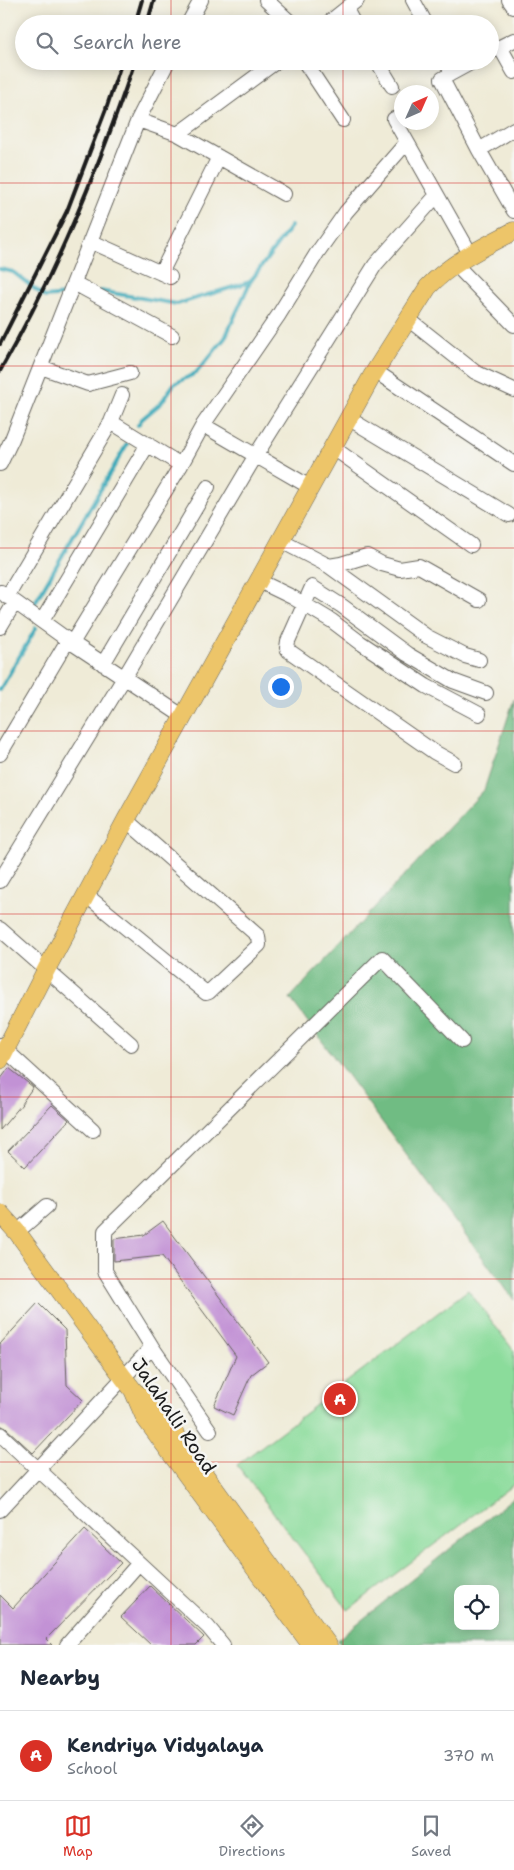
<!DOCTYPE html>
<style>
body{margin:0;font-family:"Shantell Sans",sans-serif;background:#f6f6f7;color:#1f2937}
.controls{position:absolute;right:15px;bottom:15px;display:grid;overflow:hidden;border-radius:10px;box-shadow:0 2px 12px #0003}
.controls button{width:45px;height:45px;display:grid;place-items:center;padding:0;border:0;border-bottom:1px solid #e0e1e3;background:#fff;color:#1f2937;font:25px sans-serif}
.compass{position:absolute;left:394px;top:85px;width:45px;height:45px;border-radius:50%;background:#fff;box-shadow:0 2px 12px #0003;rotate:45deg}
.you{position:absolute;left:280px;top:686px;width:18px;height:18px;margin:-12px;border:4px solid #fff;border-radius:50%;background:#1a73e8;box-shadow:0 0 0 8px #1a73e833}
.badge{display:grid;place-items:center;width:32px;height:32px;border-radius:50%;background:#d93025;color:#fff;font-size:16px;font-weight:700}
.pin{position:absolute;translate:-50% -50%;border:2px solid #fff;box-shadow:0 1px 5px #0006}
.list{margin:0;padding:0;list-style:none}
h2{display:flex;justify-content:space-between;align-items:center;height:65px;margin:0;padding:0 20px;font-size:21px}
h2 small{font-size:16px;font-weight:400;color:#747a83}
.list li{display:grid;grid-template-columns:32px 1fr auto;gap:15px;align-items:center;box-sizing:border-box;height:90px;padding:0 20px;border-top:1px solid #e0e1e3}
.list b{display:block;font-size:19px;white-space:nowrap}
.list p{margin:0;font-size:16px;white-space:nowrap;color:#747a83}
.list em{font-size:16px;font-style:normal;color:#747a83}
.icon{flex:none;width:28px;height:28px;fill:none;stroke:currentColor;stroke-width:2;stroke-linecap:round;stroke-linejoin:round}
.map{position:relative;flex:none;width:514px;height:1645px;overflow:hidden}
.search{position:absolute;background:#fff;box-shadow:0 2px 12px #0003;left:15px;right:15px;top:15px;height:55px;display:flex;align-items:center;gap:12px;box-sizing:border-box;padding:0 18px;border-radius:28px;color:#747a83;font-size:19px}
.sheet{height:155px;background:#fff}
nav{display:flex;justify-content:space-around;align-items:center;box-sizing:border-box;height:70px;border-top:1px solid #e0e1e3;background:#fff;font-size:14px;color:#747a83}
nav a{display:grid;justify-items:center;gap:2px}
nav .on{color:#d93025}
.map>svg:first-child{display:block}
</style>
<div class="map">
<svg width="514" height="1645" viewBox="0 0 514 1645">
<rect width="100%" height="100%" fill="#f6f6f2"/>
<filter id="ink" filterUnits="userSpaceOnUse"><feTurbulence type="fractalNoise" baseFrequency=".02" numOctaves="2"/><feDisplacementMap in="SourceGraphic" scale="10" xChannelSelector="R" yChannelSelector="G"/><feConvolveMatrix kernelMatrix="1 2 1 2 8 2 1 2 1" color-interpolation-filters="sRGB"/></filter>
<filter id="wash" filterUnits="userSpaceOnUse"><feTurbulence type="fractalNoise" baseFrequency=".0096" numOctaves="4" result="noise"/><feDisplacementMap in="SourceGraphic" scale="20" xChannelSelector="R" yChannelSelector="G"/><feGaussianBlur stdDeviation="1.12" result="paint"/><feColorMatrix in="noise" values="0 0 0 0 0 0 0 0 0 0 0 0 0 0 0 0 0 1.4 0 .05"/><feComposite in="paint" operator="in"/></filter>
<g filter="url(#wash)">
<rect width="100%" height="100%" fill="#efebd7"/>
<!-- green -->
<path fill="#8bdc9b" stroke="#547c5c" d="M468 1290 514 1351V1484L348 1610 237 1465Z"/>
<!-- forest -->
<path fill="#70bc83" stroke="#466c50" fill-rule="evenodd" d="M514 699V1300L290 998 484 790Z
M514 1497V1645H341L337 1640ZM458 1589H495V1626H458Z"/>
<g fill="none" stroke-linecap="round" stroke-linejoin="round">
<!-- stream -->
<path stroke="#3caaba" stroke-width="4" d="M0 269 13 272 45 297 66 295
M100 291 177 304 250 282
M138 425 142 419 161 403 174 384 196 373 225 338 250 282 291 226
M33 606 127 444
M0 690 36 628"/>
</g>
<g id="blocks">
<!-- building -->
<path fill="#c292d5" d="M9 1068 33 1087 21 1104H22L0 1130V1080Z
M52 1105 69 1120 25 1167 8 1151Z
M163 1221 268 1362 251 1375 233 1415 214 1406 236 1356 162 1256 114 1261V1239L144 1235Z
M38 1303 65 1330 67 1385 83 1400 33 1453 6 1428 0 1425V1344Z
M85 1529 121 1563 46 1639 52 1645H0V1595L13 1608Z
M150 1586 204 1637 196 1645H151L121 1617Z"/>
</g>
</g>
<g filter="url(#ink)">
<use href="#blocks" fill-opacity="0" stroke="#66645d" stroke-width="1"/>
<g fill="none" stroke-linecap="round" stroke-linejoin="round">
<!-- minor casing -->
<g stroke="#66645d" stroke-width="16">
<path id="minor" d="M266 0 292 24
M413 0 426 24
M509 0 514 7
M346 9 354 24
M188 24 201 0
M327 24 357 0
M500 47 514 72
M490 52 514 40
M304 61 343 120
M377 61 392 86
M446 61 452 73 442 79 479 150 514 211
M452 73 474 61
M394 119 471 255
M138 120 178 134 277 61
M178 134 284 194
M479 150 514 129
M90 241 170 277
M455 264 514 325
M161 273 219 157
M74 283 172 336
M408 319 475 372 514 390
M41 367 88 384 130 373
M375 371 514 464
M348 418 509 515
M111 422 181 465 203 425 278 316 317 253 346 212 407 142
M203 425 310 487
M332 447 471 545
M0 464 12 439 138 120 168 61
M281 541 329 566 341 564 367 556 382 564 400 569 419 566 479 600
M329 566 426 636 465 656 479 660
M259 581 292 597 332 621 361 643 426 686 479 714
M1 592 72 643 184 717
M7 597 111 422 122 395
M42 621 148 444
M0 627 15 602
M72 643 181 465
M103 664 208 487
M0 754 68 640
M454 763 434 752 289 651 287 648 288 641 312 587 342 606 407 654 453 681 486 693
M0 881 124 678 256 455 375 265 437 195
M86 895 206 993 209 992 259 945 258 936 126 820
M0 929 131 1044
M0 1045 93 1130
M17 1232 47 1206
M210 1431 152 1347 105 1271V1231L382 958 462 1041
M0 1434 208 1627 223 1645
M0 1510 152 1347
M67 1645 139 1563"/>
</g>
<!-- major casing -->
<g stroke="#66645d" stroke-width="19">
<path id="major" d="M0 1060 47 968 126 820 372 376 428 287C452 262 484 247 514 231
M0 1213 17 1232 123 1377 133 1390 145 1418 311 1645
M135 1392 157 1409 328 1645"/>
</g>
<!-- minor -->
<use href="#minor" stroke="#fff" stroke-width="14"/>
<!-- major -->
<use href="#major" stroke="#edc569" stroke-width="18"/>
<!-- rail -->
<path stroke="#1c1c1c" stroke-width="4" d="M135 24 142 0
M147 24 154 0
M0 344 67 211 106 109 122 61
M0 371C56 273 99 168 135 61"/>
</g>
</g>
<!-- grid -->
<path fill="none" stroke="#d62828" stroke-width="1" stroke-opacity="0.55" d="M171 0V24M343 0V24M171 61V1645M343 61V1645M0 183H514M0 366H514M0 548H514M0 731H514M0 914H514M0 1097H514M0 1279H514M0 1462H514"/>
<g text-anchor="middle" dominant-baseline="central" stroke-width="5" stroke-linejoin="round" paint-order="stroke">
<!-- street labels -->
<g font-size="19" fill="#1c1c1c" stroke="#f6f6f2">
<text transform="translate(174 1416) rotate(56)">Jalahalli Road</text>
</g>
</g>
</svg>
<div class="controls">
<button><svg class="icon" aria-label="locate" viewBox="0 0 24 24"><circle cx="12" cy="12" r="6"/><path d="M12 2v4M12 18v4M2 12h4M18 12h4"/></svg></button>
</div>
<svg class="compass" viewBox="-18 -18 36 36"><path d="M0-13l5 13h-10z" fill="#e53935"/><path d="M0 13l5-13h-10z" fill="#747a83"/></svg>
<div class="you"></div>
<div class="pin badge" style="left:340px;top:1399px">A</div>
<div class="search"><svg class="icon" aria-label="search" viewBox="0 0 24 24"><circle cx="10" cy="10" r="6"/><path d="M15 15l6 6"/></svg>Search here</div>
</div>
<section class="sheet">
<h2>Nearby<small></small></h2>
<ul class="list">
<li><span class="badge">A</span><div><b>Kendriya Vidyalaya</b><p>School</p></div><em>370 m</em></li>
</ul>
</section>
<nav>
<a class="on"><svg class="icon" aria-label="map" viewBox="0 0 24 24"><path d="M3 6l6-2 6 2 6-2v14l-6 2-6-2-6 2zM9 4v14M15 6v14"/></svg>Map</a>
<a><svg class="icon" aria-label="directions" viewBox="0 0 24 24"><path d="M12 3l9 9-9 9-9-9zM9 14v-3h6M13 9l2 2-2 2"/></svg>Directions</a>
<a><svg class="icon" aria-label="saved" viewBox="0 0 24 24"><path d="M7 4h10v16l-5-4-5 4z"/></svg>Saved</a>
</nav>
